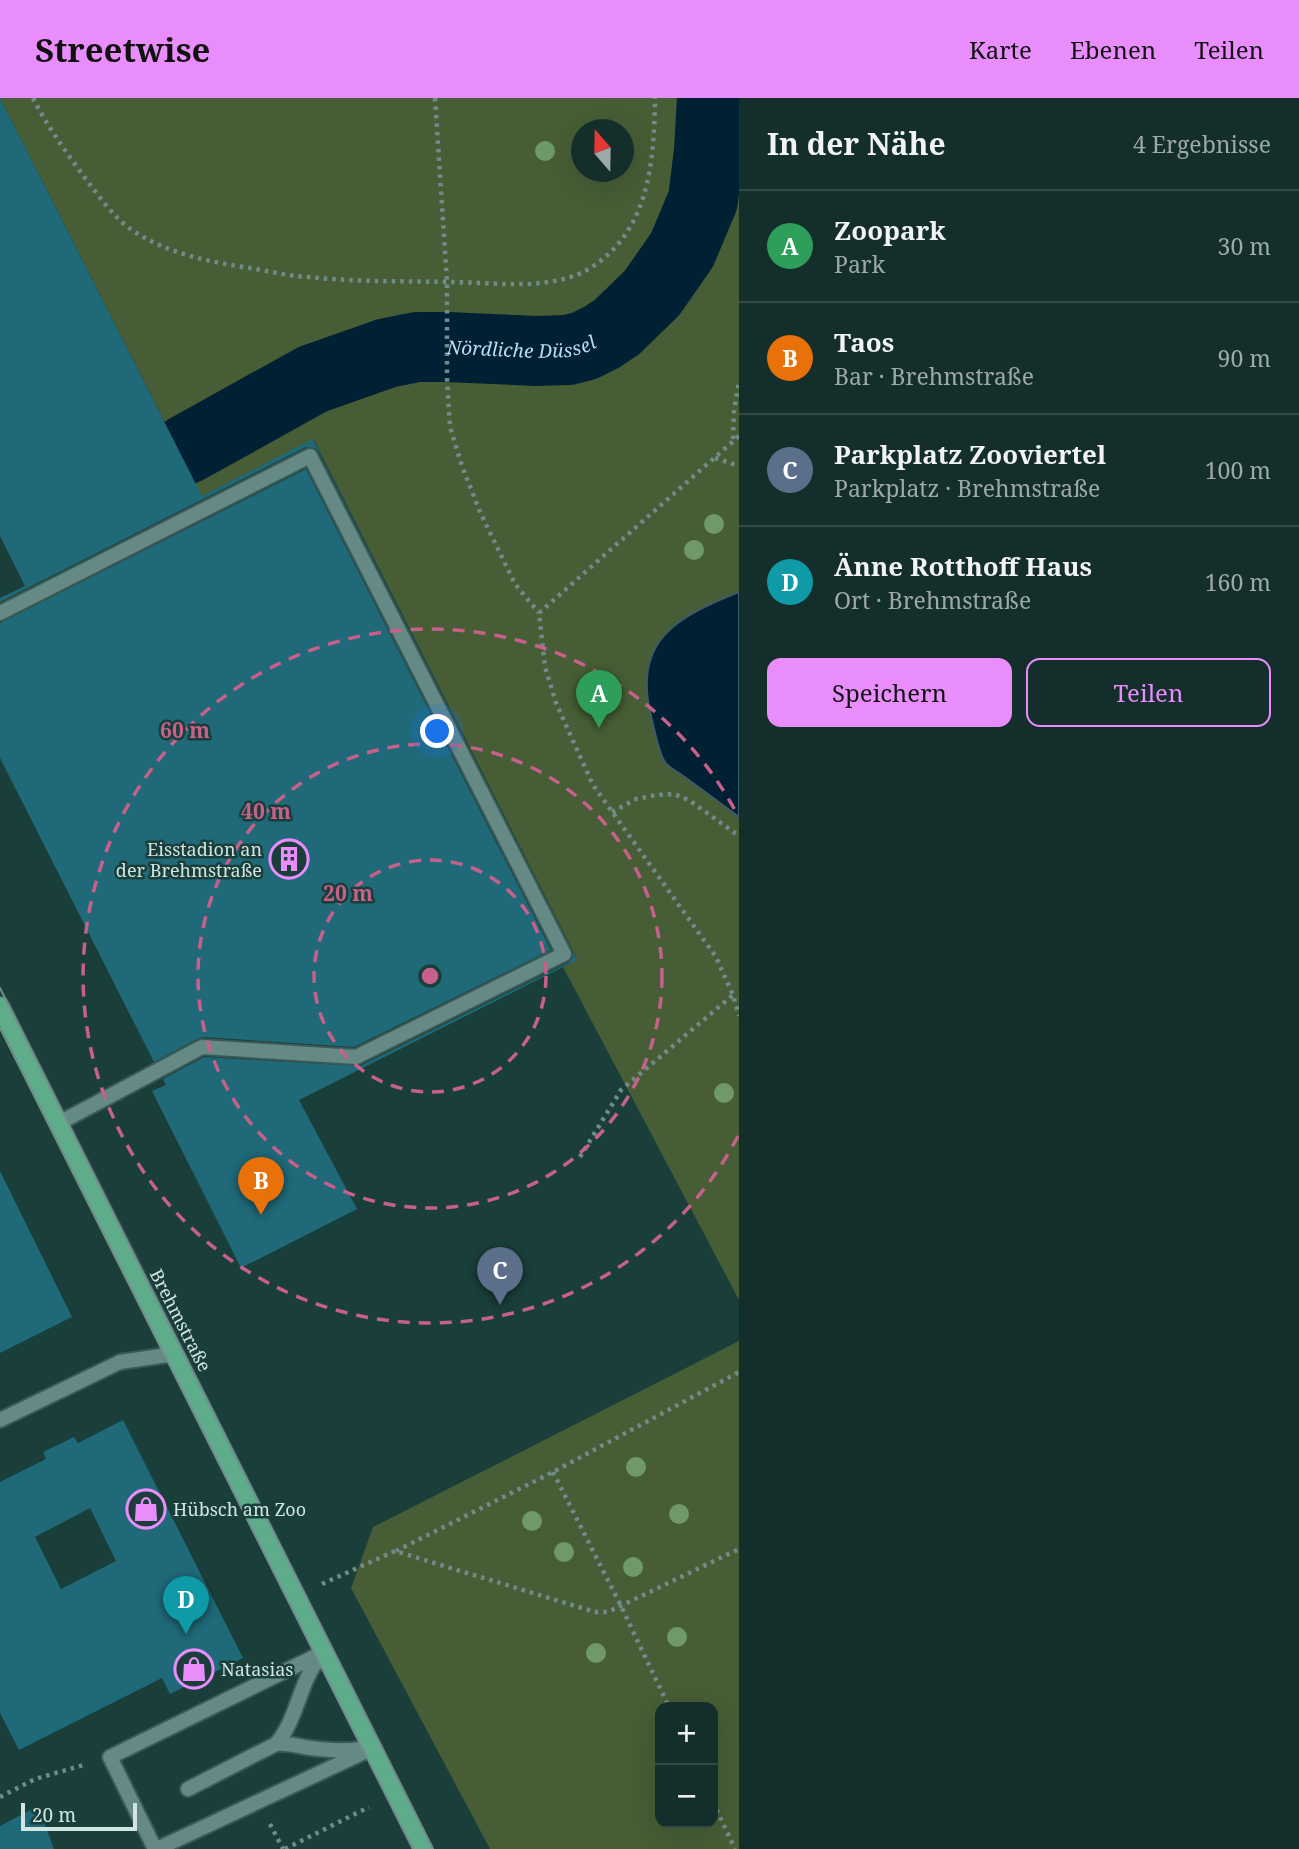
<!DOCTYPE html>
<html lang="de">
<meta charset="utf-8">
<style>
body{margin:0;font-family:"Noto Serif",serif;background:#1d3634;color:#f1f3f6}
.controls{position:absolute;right:21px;bottom:21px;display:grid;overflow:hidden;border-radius:14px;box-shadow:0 7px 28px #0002}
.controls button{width:63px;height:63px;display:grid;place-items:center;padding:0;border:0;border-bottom:2px solid #334a48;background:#142e2c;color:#f1f3f6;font:35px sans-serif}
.compass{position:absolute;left:571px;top:21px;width:63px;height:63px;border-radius:50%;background:#142e2c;box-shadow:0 7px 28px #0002;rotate:340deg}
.scale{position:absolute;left:21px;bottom:18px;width:116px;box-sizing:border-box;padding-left:7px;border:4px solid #d1e5e2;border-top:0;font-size:19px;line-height:24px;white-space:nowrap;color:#d1e5e2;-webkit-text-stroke:5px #1a3e3a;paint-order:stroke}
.you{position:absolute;left:438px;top:634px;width:24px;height:24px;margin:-18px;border:5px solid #fff;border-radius:50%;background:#1a73e8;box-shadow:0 0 0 10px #1a73e833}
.badge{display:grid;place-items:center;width:46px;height:46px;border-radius:50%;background:#ea8dfc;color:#fff;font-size:23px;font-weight:700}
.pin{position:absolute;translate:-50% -58px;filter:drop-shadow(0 2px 4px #0008)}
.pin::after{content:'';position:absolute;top:37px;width:24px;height:21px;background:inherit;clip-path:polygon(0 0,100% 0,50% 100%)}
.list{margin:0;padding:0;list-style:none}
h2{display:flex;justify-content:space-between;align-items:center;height:91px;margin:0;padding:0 28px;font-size:30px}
h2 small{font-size:23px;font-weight:400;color:#9da8a9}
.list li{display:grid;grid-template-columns:46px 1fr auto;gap:21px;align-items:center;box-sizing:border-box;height:112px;padding:0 28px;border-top:2px solid #334a48}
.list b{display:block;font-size:26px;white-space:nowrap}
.list p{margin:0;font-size:23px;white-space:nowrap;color:#9da8a9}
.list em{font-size:23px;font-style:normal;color:#9da8a9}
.actions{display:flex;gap:14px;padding:21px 28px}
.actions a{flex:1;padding:16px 0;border:2px solid #ea8dfc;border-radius:14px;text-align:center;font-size:24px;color:#ea8dfc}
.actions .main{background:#ea8dfc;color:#111}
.map{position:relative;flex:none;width:739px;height:1751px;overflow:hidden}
header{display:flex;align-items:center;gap:42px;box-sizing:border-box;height:98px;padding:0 35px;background:#ea8dfc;color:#111}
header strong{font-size:33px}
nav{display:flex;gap:38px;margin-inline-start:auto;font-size:24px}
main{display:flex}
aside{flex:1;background:#142e2c}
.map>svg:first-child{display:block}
</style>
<header>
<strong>Streetwise</strong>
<nav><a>Karte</a><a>Ebenen</a><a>Teilen</a></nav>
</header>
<main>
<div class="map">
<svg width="739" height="1751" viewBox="0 0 739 1751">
<rect width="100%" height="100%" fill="#1a3e3a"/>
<!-- green -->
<path fill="#465d35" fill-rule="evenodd" d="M0 0H739V1202L563 869 577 861 314 342 200 399 189 372ZM582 32H624V74H582Z
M739 1243V1751H490L351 1490 373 1429ZM660 1609H713V1725H660Z"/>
<!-- water -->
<path fill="#002034" stroke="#3f5b68" stroke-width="2" d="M739 494V719C720 705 701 691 682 677 677 674 668 669 665 664 660 658 653 627 651 618 632 542 677 519 739 494Z"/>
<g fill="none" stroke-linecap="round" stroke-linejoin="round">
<!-- river -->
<path stroke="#002034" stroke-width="70" id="s1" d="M185 352 313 281 387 255 417 249H447L536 253 568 252 584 248 602 239 617 229 652 195 682 152 703 102 709 53 712 0"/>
</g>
<!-- building -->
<path fill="#1f6978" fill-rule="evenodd" d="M0 0 202 398 313 341 474 659 319 354 315 350 306 349 0 504V500L25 488 0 438Z
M306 371 551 852 354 949 203 939 197 941 154 964 0 660V525Z
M573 854 577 862 299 1002 357 1111 241 1170 152 993 166 987 163 981 204 959 360 968 568 865 572 861Z
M0 1073 72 1219 0 1255Z
M123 1322 243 1560 170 1596 162 1580 19 1652 0 1615V1384L46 1361 43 1354 74 1339 78 1345ZM90 1410 116 1463 61 1491 35 1439Z
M38 1708 54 1751H0V1728Z"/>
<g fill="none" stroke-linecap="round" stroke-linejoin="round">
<!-- service casing -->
<g stroke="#3b5a57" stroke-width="18">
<path id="service" d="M0 515 310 358 564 856 356 959 202 949 59 1025
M276 1646C286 1645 293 1647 304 1649 323 1652 342 1654 361 1651
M188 1691 276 1646C298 1621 299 1583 321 1558
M155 1751 110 1659 324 1554
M157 1751 373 1650"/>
</g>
<!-- minor casing -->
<g stroke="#3b5a57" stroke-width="18">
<path id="minor" d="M0 1322 120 1264 174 1256"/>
</g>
<!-- primary casing -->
<g stroke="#3b5a57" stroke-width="21">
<path id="primary" d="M0 908 423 1751"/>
</g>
<!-- path -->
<path stroke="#6f8c88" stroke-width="4.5" stroke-dasharray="3.5 5" stroke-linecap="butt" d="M33 0C47 28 66 54 85 80 100 99 114 121 135 134 169 156 210 164 250 170 269 173 288 178 308 179 355 184 403 183 450 184 497 184 555 195 595 167 650 129 654 61 655 0
M435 0 447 184V280L450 329 462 368 480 414 515 486 539 515
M739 338 539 515 545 569 556 605 593 687 716 859 733 897 739 918
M733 341 734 313 739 283
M715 360 739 368
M612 714 636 701 656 697 674 696 689 702 739 738
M580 1059 621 992 733 897
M553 1374 621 1508 669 1609
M396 1453 553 1374 739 1274
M322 1486 395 1453 595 1514H608L739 1451
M656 1657 660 1655
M0 1699 35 1681 87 1666
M713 1704 735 1751
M270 1726 283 1751
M285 1751 369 1709"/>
<!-- service -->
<use href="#service" stroke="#658a85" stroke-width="14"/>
<!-- minor -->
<use href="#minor" stroke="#658a85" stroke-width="14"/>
<!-- primary -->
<use href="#primary" stroke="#5eac8a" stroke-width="18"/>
<!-- tram -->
<path stroke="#738f8c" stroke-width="2" d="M0 890 433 1751
M0 930 413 1751"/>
</g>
<!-- trees -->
<g fill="#6f9969">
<circle cx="545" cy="53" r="10"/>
<circle cx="714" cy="426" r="10"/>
<circle cx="694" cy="452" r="10"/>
<circle cx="724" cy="995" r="10"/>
<circle cx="636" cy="1369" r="10"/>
<circle cx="679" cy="1416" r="10"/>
<circle cx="532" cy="1423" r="10"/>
<circle cx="564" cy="1454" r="10"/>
<circle cx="633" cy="1469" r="10"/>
<circle cx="677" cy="1539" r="10"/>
<circle cx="596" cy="1555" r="10"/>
</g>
<!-- distance rings -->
<g fill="none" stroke="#c7608a" stroke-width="3.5" stroke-dasharray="12 9">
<circle cx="430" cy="878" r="116"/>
<circle cx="430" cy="878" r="232"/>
<path d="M738 1038A347 347 0 1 1 738 718"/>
</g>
<!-- icons -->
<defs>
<g id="building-ring" transform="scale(2.0125)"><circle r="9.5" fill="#1a3e3a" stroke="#ea8dfc" stroke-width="1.5"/><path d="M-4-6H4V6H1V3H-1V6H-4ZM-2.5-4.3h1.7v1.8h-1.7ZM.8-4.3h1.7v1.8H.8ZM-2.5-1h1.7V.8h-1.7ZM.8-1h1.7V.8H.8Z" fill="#ea8dfc"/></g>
<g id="shop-ring" transform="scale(2.0125)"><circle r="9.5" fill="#1a3e3a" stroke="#ea8dfc" stroke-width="1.5"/><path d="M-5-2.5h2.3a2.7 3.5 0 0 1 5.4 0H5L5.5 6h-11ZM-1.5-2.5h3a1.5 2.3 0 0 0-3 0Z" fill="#ea8dfc"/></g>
</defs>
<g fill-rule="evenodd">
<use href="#building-ring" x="289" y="761"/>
<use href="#shop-ring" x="146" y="1411"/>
<use href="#shop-ring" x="194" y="1571"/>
</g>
<g text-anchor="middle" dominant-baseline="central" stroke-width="5" stroke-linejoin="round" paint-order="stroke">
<!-- poi labels -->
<g font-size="18" fill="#d1e5e2" stroke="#1a3e3a" text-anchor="start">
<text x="262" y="751" text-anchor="end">Eisstadion an<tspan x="262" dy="21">der Brehmstraße</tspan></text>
<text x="173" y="1411">Hübsch am Zoo</text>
<text x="221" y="1571">Natasias</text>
</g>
<!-- street labels -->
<g font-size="18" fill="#d1e5e2" stroke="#1a3e3a">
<text transform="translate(181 1222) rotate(63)">Brehmstraße</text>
</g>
<!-- water labels -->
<g font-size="19" font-style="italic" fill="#badbf4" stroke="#1a3e3a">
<text stroke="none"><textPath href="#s1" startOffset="360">Nördliche Düssel</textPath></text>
</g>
</g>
<circle cx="430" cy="878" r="10" fill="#c7608a" stroke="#1a3e3a" stroke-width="3.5"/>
<g font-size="21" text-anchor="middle" font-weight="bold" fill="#c7608a" stroke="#1a3e3a" stroke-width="5" stroke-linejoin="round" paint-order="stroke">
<text x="185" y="640">60 m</text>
<text x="266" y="721">40 m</text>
<text x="348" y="803">20 m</text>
</g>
</svg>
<div class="controls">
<button>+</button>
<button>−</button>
</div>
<svg class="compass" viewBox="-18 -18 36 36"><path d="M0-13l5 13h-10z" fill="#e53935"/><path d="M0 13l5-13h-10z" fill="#9da8a9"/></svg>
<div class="scale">20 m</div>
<div class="you"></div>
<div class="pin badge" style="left:599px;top:630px;background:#2e9e5b">A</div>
<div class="pin badge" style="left:261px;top:1117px;background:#e8710a">B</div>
<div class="pin badge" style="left:500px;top:1207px;background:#5c6f8a">C</div>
<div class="pin badge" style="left:186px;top:1536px;background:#0f9aa8">D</div>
</div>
<aside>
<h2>In der Nähe<small>4 Ergebnisse</small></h2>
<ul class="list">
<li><span class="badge" style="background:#2e9e5b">A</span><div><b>Zoopark</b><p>Park</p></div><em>30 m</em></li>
<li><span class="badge" style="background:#e8710a">B</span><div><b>Taos</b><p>Bar · Brehmstraße</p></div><em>90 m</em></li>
<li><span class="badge" style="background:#5c6f8a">C</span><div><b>Parkplatz Zooviertel</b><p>Parkplatz · Brehmstraße</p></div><em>100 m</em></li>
<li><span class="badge" style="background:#0f9aa8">D</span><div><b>Änne Rotthoff Haus</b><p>Ort · Brehmstraße</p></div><em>160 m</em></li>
</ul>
<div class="actions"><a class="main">Speichern</a><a>Teilen</a></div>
</aside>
</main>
